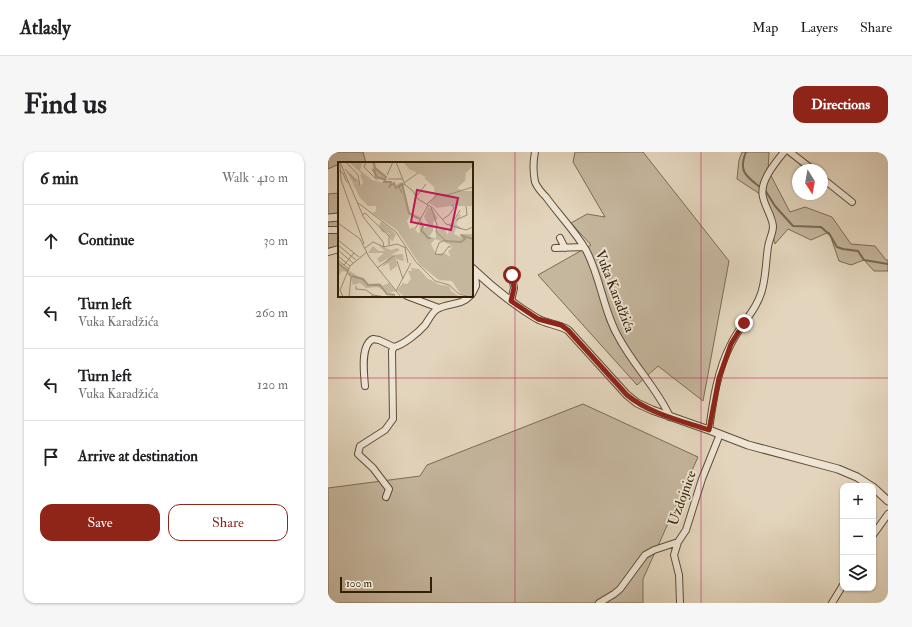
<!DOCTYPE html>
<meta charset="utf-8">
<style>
body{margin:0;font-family:"IM FELL Double Pica",serif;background:#f6f6f6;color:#202124}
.controls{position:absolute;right:12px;bottom:12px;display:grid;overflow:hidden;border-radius:8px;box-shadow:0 1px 3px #0004}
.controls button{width:36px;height:36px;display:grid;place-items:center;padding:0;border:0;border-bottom:1px solid #e0e0e0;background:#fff;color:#202124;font:20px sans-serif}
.compass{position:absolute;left:464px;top:12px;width:36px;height:36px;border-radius:50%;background:#fff;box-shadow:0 1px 3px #0004;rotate:169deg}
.scale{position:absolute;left:12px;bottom:10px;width:92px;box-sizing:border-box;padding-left:4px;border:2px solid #332105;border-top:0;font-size:11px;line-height:14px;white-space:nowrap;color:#332105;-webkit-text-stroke:3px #ede4d4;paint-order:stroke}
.stop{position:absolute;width:12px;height:12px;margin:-9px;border:3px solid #8f2418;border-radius:50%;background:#fff}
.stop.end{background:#8f2418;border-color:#fff;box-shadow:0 1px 4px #0008}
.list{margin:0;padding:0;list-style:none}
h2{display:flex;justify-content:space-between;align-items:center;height:52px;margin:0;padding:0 16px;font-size:17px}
h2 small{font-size:13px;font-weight:400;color:#757577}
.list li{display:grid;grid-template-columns:26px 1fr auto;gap:12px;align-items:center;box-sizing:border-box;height:72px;padding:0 16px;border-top:1px solid #e0e0e0}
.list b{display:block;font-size:15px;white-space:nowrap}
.list p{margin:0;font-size:13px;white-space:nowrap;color:#757577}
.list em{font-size:13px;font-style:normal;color:#757577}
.actions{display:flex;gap:8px;padding:12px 16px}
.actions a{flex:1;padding:9px 0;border:1px solid #8f2418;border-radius:12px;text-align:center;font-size:14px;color:#8f2418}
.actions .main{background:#8f2418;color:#fff}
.icon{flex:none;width:22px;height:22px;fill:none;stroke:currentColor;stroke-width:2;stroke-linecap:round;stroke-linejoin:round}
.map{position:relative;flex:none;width:560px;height:451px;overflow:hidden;border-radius:12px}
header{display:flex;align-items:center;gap:24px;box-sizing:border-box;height:56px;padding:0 20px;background:#fff;border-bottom:1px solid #e0e0e0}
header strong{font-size:19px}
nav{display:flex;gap:22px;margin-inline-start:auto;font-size:14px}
.intro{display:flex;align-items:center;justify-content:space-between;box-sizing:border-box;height:96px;padding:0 24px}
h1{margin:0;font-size:28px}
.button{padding:10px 18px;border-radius:12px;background:#8f2418;color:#fff;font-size:14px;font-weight:700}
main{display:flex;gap:24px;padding:0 24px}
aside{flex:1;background:#fff;border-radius:12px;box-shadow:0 1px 3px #0004}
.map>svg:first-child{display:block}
</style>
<header>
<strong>Atlasly</strong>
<nav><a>Map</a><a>Layers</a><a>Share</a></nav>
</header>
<div class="intro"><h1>Find us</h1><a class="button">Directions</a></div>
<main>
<aside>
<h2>6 min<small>Walk · 410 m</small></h2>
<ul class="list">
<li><svg class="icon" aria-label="ahead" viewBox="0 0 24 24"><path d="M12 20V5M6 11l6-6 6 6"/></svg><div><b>Continue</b></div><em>30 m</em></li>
<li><svg class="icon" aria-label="left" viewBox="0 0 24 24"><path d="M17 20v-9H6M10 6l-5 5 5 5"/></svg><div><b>Turn left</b><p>Vuka Karadžića</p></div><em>260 m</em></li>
<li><svg class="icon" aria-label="left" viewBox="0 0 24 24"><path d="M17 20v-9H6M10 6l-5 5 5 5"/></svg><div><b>Turn left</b><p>Vuka Karadžića</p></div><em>120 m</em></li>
<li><svg class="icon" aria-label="arrive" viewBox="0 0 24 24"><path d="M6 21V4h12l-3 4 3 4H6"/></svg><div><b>Arrive at destination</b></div></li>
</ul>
<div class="actions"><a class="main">Save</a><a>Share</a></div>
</aside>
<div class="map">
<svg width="560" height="451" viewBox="0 0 560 451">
<rect width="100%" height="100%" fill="#e3d5bd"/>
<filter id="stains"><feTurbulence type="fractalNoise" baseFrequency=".005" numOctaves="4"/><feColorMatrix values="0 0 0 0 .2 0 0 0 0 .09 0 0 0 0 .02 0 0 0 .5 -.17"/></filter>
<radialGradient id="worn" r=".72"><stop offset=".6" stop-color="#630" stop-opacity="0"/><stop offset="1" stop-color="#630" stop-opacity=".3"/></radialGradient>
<!-- green -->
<path fill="#c5b69e" stroke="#7c6c52" d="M0 0H35L38 11H11V12L0 17Z
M247 0H315L401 109 375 249 330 214 309 233 210 123 263 93 243 71 259 62 277 65 245 10Z
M414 0H441L440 18 462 60 477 55 504 65 523 92 547 94 558 108H560V119H546L536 108 523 113 511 109 501 80 483 88 460 77 447 92 435 44 409 27 411 8Z
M11 41V100L0 101V42Z
M255 252 370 305 315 427V451H0V336L92 324 99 313Z"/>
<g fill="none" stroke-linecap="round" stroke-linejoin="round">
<!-- stream -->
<path stroke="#79684e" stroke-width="2" d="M418 0C410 20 418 24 433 36
M437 38 447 54 465 74 493 75 502 83 509 95 515 97 530 99 536 108 560 112"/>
<!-- minor casing -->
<g stroke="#5f4e33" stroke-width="8">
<path id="minor" d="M207 0C205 10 205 20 207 30 209 35 214 41 218 45 231 63 247 79 258 98 273 126 275 159 291 186 306 214 329 236 342 265
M462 0 485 18
M494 26 524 50
M0 78H11
M232 86 237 96
M227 96 256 95
M0 100 11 97
M144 142 148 134 147 120
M79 144 111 156
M183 149 186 136 184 123
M37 234C36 222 32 193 45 187L51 188 66 195
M381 278C385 249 389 219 403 192 412 173 431 156 435 134 438 121 438 108 440 95 441 87 445 82 445 74 444 64 437 55 435 45 431 30 447 11 456 0
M58 345 61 337 45 316 30 302 32 294 57 278 65 267 64 199 66 195C75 193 90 181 97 173 100 169 103 162 108 158 118 150 132 155 142 144
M545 383 560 362
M350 390 346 403 351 423 352 451
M271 451 286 442 292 437 317 403 326 398 350 390 358 378 374 327 392 282
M504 451 515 433"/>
</g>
<!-- tertiary casing -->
<g stroke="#5f4e33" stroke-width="9">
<path id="tertiary" d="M0 66 11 65
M144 116C164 135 185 152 208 166 218 172 230 172 240 178L299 243 309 251 324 258 381 278 420 293 510 317 529 325 543 334
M545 335 560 349"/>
</g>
<!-- minor -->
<use href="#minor" stroke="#ede4d4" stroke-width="6"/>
<!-- tertiary -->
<use href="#tertiary" stroke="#ede4d4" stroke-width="7"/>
</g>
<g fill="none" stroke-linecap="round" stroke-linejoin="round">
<!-- route -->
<path stroke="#8f2418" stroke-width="5" d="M184 123 186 136 183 149 210 167 233 173 240 178 299 243C322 262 354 269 381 278L391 226 403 192 416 171"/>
</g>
<!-- grid -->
<path fill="none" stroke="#c2185b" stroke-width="1" stroke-opacity="0.55" d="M187 0V451M373 0V451M0 226H560"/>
<g text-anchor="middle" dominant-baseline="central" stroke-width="4" stroke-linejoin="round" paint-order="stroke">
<!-- street labels -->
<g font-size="14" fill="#332105" stroke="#ede4d4">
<text transform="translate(287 139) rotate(69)">Vuka Karadžića</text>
<text transform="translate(354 346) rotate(-70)">Uzdojnice</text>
</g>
</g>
<!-- overview -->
<g transform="translate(10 10)">
<rect width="135" height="135" fill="#e3d5bd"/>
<path d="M11 0H25L22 8 34 18 46 21 47 18 39 17 33 7 36 5 34 0H37L38 6 46 14H49L48 18 54 20 52 23 56 21 58 25 59 22 64 20 72 51 83 55 84 67 91 64 86 55 90 45 94 47 100 56 95 60V69L91 75 98 76V68L106 66 110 73 111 67 115 66 109 62 116 61 121 52 123 53 118 62 125 68 118 66 116 72 129 78 121 72H135V135L122 131 114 119 101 118 82 103 59 68 34 51 38 49V44H30L22 36 9 9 21 19 22 25 25 20 22 13 24 12ZM73 52 81 57 82 70 80 71 75 65 72 67 69 59ZM97 77 111 82 114 86 110 89 113 95 106 91 98 92 93 82ZM135 0V4L128 11 127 19 119 26 125 29H135V44H111L99 46 91 41 97 33 96 25 86 16 88 15 71 7 66 1ZM43 59 58 72 54 80 50 71 44 70 41 64ZM40 83 53 88 59 86 62 88 53 93 65 92 66 99 58 97 59 104 52 109 51 101 44 105 50 96 42 101 39 97 46 91H30L35 84 41 89H47ZM0 101 31 122 41 121 44 124 51 121 58 129 51 131 39 125 28 126 22 121 15 123 12 114 8 112 9 110 4 109 0 115ZM73 106 81 107 89 116 102 123 111 124 113 129 122 135H66L59 128 65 121 69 122 73 117 70 109H74Z" fill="#c5b69e" fill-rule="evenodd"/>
<path fill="none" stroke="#a7987e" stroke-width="2" d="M35 0 37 6 48 15 46 20H53L52 24 56 21 58 26 64 22 71 51 81 57M36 7 38 15 46 17M83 60 85 65 83 68 90 76H93M107 79 123 80 127 77 123 73 135 77M0 101 10 109M14 114 25 117 30 123H42L49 132 57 133"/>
<path fill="none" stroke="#9d8d73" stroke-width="1" d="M2 0 3 18 26 82M2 0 19 40 58 70 78 100 97 119 111 123 121 132 133 135M8 0 20 13 22 24M28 0 26 5 39 18M58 0 67 23 74 28 80 37 95 46 108 62 128 68 135 65M7 7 18 19M1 9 5 11 8 19 11 21M49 13 55 0M50 17H65M66 21 80 11M64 31 61 25 66 22M78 35 88 22M19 40 26 56 45 80 46 85M89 42 100 32 109 33 135 25M93 45 99 63 98 70 107 78 101 81M24 53 27 51 51 74V83M105 57 111 53 116 46 114 43M118 58 129 53 128 44M0 61 22 77 31 95 63 135M114 62 122 48M77 67 90 43M0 78 21 95M101 81 97 92 104 93 111 84 112 86M0 83 18 98M27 86 35 80 46 85 59 82 68 86M67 86 70 101M0 88 15 101M0 94 12 104M0 98 11 107M59 99 65 117M6 103 16 91M39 106 56 94M11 111 13 115 11 135M18 124V127L28 128 35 133M58 129 73 101M5 135 2 128 12 104 29 90M32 135 35 133 47 135"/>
<path fill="#c2185b" fill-opacity="0.15" stroke="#c2185b" stroke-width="2" d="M79 28 120 36 113 68 73 60Z"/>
<rect width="135" height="135" fill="none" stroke="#332105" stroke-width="2"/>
</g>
<rect width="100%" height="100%" filter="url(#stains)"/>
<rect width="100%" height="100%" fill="url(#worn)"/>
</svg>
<div class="controls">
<button>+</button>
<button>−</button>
<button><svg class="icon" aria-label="layers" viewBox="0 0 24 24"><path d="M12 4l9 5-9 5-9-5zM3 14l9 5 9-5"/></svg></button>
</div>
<svg class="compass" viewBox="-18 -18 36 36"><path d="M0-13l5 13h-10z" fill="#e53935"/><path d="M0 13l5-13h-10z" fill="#757577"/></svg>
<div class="scale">100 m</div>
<div class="stop" style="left:184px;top:123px"></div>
<div class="stop end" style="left:416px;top:171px"></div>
</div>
</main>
